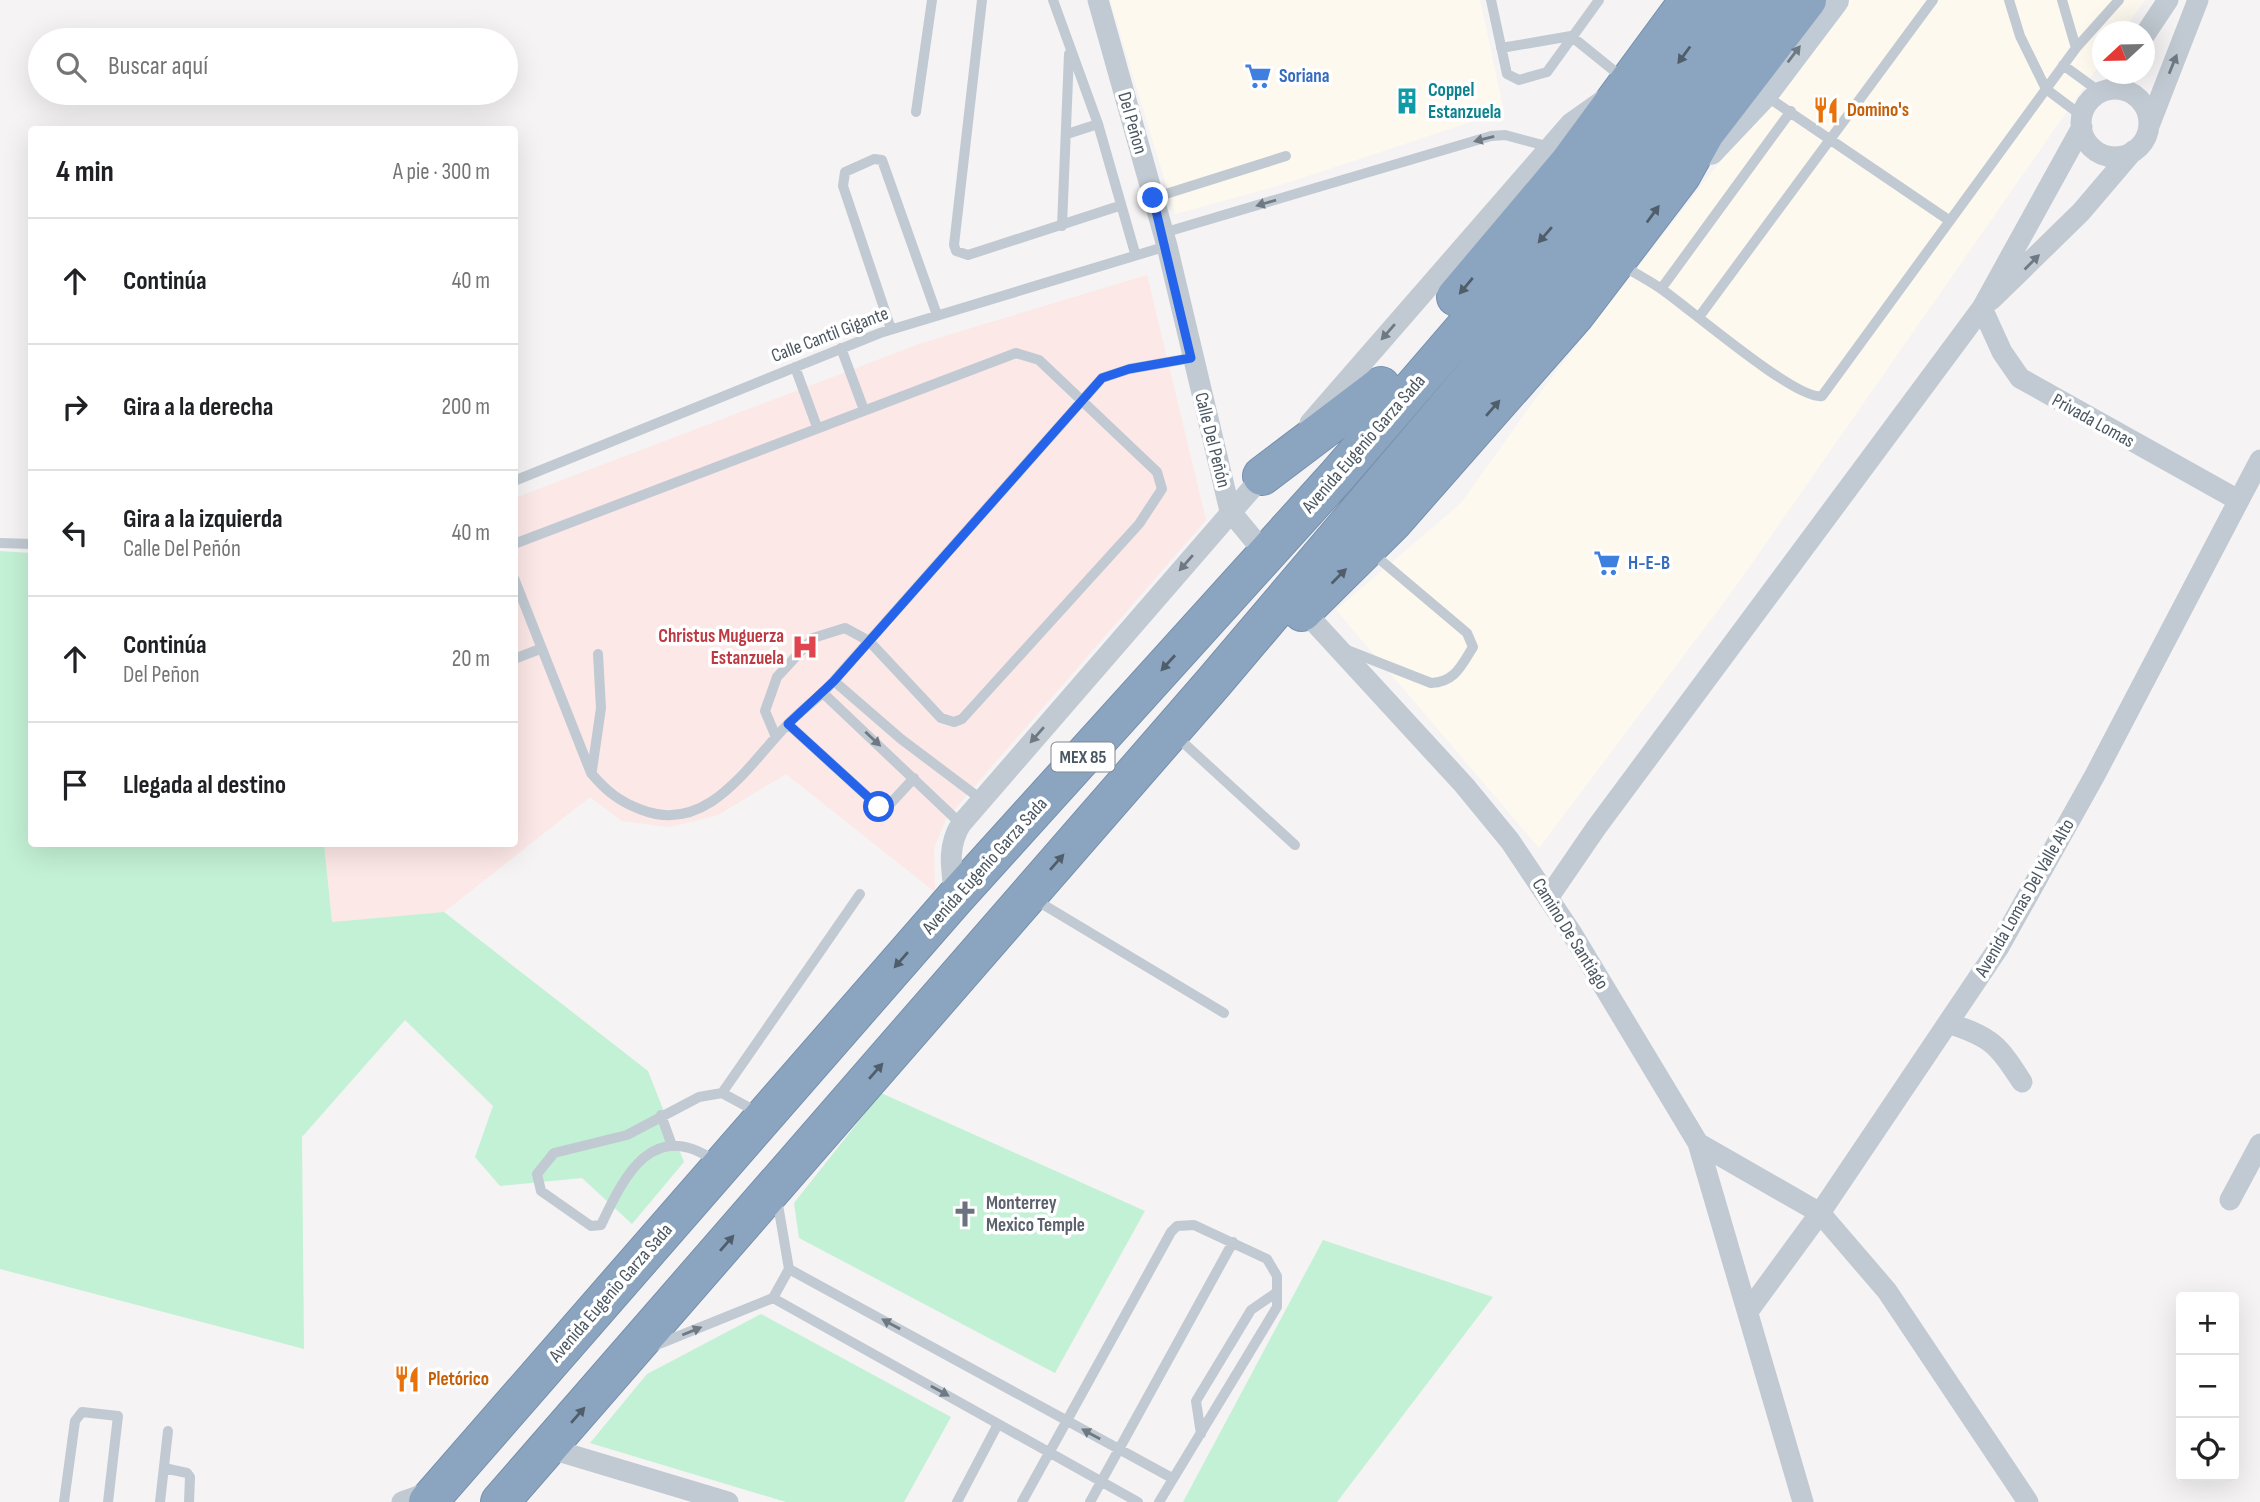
<!DOCTYPE html>
<html lang="es">
<meta charset="utf-8">
<style>
body{margin:0;font-family:"Sofia Sans Condensed",sans-serif;background:#f6f6f6;color:#202124}
.controls{position:absolute;right:21px;bottom:21px;display:grid;overflow:hidden;border-radius:7px;box-shadow:0 7px 28px #0002}
.controls button{width:63px;height:63px;display:grid;place-items:center;padding:0;border:0;border-bottom:2px solid #e0e0e0;background:#fff;color:#202124;font:35px sans-serif}
.compass{position:absolute;left:2092px;top:21px;width:63px;height:63px;border-radius:50%;background:#fff;box-shadow:0 7px 28px #0002;rotate:248deg}
.stop{position:absolute;width:21px;height:21px;margin:-16px;border:5px solid #2563eb;border-radius:50%;background:#fff}
.stop.end{background:#2563eb;border-color:#fff;box-shadow:0 2px 7px #0008}
.list{margin:0;padding:0;list-style:none}
h2{display:flex;justify-content:space-between;align-items:center;height:91px;margin:0;padding:0 28px;font-size:30px}
h2 small{font-size:23px;font-weight:400;color:#757577}
.list li{display:grid;grid-template-columns:46px 1fr auto;gap:21px;align-items:center;box-sizing:border-box;height:126px;padding:0 28px;border-top:2px solid #e0e0e0}
.list b{display:block;font-size:26px;white-space:nowrap}
.list p{margin:0;font-size:23px;white-space:nowrap;color:#757577}
.list em{font-size:23px;font-style:normal;color:#757577}
.icon{flex:none;width:38px;height:38px;fill:none;stroke:currentColor;stroke-width:2;stroke-linecap:round;stroke-linejoin:round}
.map{position:relative;flex:none;width:2260px;height:1502px;overflow:hidden}
.search{position:absolute;background:#fff;box-shadow:0 7px 28px #0002;left:28px;top:28px;width:490px;height:77px;display:flex;align-items:center;gap:18px;box-sizing:border-box;padding:0 24px;border-radius:38px;color:#757577;font-size:26px}
.panel{position:absolute;background:#fff;box-shadow:0 7px 28px #0002;left:28px;top:126px;width:490px;height:721px;border-radius:7px}
.map>svg:first-child{display:block}
</style>
<div class="map">
<svg width="2260" height="1502" viewBox="0 0 2260 1502">
<rect width="100%" height="100%" fill="#f5f3f3"/>
<!-- commercial -->
<path fill="#fdf9ef" d="M1110 0H1480L1504 111 1281 185 1175 214Z
M1846 0H2145L2123 31 2102 32V61L1734 589 1539 848 1336 610 1461 503 1538 395Z"/>
<!-- medical -->
<path fill="#fce8e6" d="M1147 275 1206 520 946 819 934 848 935 892 786 774 718 815 670 827 622 821 590 797 444 912 332 922 324 844H514L515 498 922 343Z"/>
<!-- green -->
<path fill="#c3f1d5" d="M0 551 31 553 32 844H324L332 922 444 912 648 1071 684 1162 632 1224 582 1178 500 1186 475 1157 493 1106 405 1020 302 1137 304 1349 0 1269Z
M881 1093 1145 1211 1055 1373 799 1238 794 1203Z
M1323 1240 1493 1297 1337 1502H1183Z
M761 1314 951 1417 904 1502H786L590 1443 647 1374Z"/>
<g fill="none" stroke-linecap="round" stroke-linejoin="round">
<!-- highway casing -->
<g stroke="#7690ad" stroke-width="40">
<path id="highway" d="M1456 297 1569 163 1689 0
M1262 476 1381 386
M1302 612 1393 522 1576 314 1681 176 1705 133 1807 0
M428 1502 955 898 1336 477 1592 180 1724 0
M500 1502 1214 682 1621 202 1765 0"/>
</g>
<!-- lane -->
<path stroke="#c1cad2" stroke-width="10" d="M982 0 954 245 956 251 968 255 1119 206
M1053 0 1098 124 1135 253
M1491 0 1507 74 1519 80 1547 72 1599 0
M2009 0 2020 36 2046 89 2082 116
M1501 48 1571 36 1623 78
M2076 48 2119 0
M2063 65 2100 92
M1766 96 1950 221
M916 112 932 0
M1067 134 1098 124
M1153 198 1286 156
M1062 226 1069 54
M1163 233 1491 136 1505 135 1550 147
M1623 266C1635 273 1648 280 1660 288 1688 307 1796 401 1822 396L2076 48 2062 0
M1661 289 1791 111
M1699 317 1933 0
M891 329 843 186 845 172 874 159 882 160 937 315
M841 348 864 410
M795 367 817 427
M514 481 880 333 1167 246
M0 543 32 544
M514 544 1016 353 1039 360 1157 472 1162 489 1139 524 962 719 954 722 941 718 869 641 845 628 813 638 777 677 765 711 776 737
M514 578 591 773C606 791 620 802 642 810 708 835 748 765 787 725 798 713 811 703 823 693L1102 378 1129 369 1191 358
M1347 650 1431 683C1455 682 1461 666 1473 647L1467 633 1371 552
M514 659 540 649
M834 681 901 739 982 800
M823 693 961 824
M788 724 879 807 890 804 914 778
M1176 736 1295 845
M592 770 601 708 598 654
M1034 899 1224 1013
M722 1093 860 894
M661 1115 671 1143
M715 1161C653 1118 625 1174 601 1225L591 1226 541 1191 537 1174 554 1153 627 1135 699 1097 722 1093 759 1113
M789 1269 1172 1478
M773 1298 1138 1502
M654 1346 773 1298 789 1269 777 1199
M1201 1434 1196 1401 1251 1310 1277 1292
M164 1468 187 1473 190 1477 189 1502
M64 1502 75 1421 82 1412 118 1416 108 1502
M160 1502 168 1431
M957 1502 998 1424
M1022 1502 1171 1232 1177 1226 1194 1225 1267 1259 1277 1276V1307L1159 1502
M1090 1502 1233 1242"/>
<!-- street -->
<path stroke="#c1cad2" stroke-width="21" d="M1098 0 1167 246 1230 511 1254 540
M2144 36 2168 0
M2081 123a34 34 0 1 1 68 0a34 34 0 1 1-68 0Z
M2149 126 2198 0
M1991 300 2081 212 2133 151
M1982 308 2002 352 2020 378 2238 500
M1310 423 1571 123 1605 99
M1304 611 1464 785 1510 841 1571 932 1698 1143 1803 1502
M955 898C952 871 946 848 961 824L1267 471
M1548 898 1596 828 1982 308 2082 127
M1948 1023C1991 1037 1998 1044 2022 1082
M1698 1143 1820 1213 1887 1291 2028 1502
M2230 1200 2260 1144
M1749 1310 1820 1213 1999 947 2095 775 2260 460
M548 1448 728 1502
M402 1502 436 1490"/>
<!-- secondary -->
<path stroke="#c1cbd6" stroke-width="30" d="M1710 150 1763 94 1834 0"/>
<!-- highway -->
<use href="#highway" stroke="#8ba5c1" stroke-width="38"/>
</g>
<!-- one-way arrows -->
<defs><path id="oneway-solid" d="M-6-.8H1V-3.2L6.5 0L1 3.2V.8H-6Z" transform="scale(1.75)"/></defs>
<use fill="#6e7984" href="#oneway-solid" transform="translate(1794 54) rotate(-53)"/>
<g fill="#505e6b">
<use href="#oneway-solid" transform="translate(1684 55) rotate(126)"/>
<use href="#oneway-solid" transform="translate(1653 214) rotate(-54)"/>
<use href="#oneway-solid" transform="translate(1545 235) rotate(131)"/>
<use href="#oneway-solid" transform="translate(1466 286) rotate(130)"/>
<use href="#oneway-solid" transform="translate(1493 408) rotate(-49)"/>
<use href="#oneway-solid" transform="translate(1339 576) rotate(-45)"/>
<use href="#oneway-solid" transform="translate(1168 663) rotate(132)"/>
<use href="#oneway-solid" transform="translate(1057 862) rotate(-49)"/>
<use href="#oneway-solid" transform="translate(901 960) rotate(131)"/>
<use href="#oneway-solid" transform="translate(876 1071) rotate(-49)"/>
<use href="#oneway-solid" transform="translate(727 1243) rotate(-49)"/>
<use href="#oneway-solid" transform="translate(578 1415) rotate(-49)"/>
</g>
<g fill="#6e7983">
<use href="#oneway-solid" transform="translate(2173 64) rotate(-68)"/>
<use href="#oneway-solid" transform="translate(1484 139) rotate(166)"/>
<use href="#oneway-solid" transform="translate(1266 203) rotate(164)"/>
<use href="#oneway-solid" transform="translate(2032 262) rotate(-45)"/>
<use href="#oneway-solid" transform="translate(1388 332) rotate(131)"/>
<use href="#oneway-solid" transform="translate(1186 563) rotate(131)"/>
<use href="#oneway-solid" transform="translate(1037 735) rotate(131)"/>
<use href="#oneway-solid" transform="translate(873 739) rotate(43)"/>
<use href="#oneway-solid" transform="translate(891 1324) rotate(-151)"/>
<use href="#oneway-solid" transform="translate(692 1331) rotate(-22)"/>
<use href="#oneway-solid" transform="translate(940 1391) rotate(29)"/>
<use href="#oneway-solid" transform="translate(1091 1434) rotate(-151)"/>
</g>
<g fill="none" stroke-linecap="round" stroke-linejoin="round">
<!-- route -->
<path stroke="#2563eb" stroke-width="9" d="M879 807 788 724 834 681 1102 378 1129 369 1191 358 1153 198"/>
</g>
<!-- icons -->
<defs>
<g id="supermarket-bare" transform="scale(2.1)"><path d="M-6-5.5h2.5l.6 2H6L4.5 2H-2.5L-4.4-4H-6ZM-1.5 3.2a1.3 1.3 0 1 0 .1 0ZM3 3.2a1.3 1.3 0 1 0 .1 0Z" fill="#3f7fe0" stroke="#fff" stroke-width="2.5" paint-order="stroke"/></g>
<g id="building-bare" transform="scale(2.1)"><path d="M-4-6H4V6H1V3H-1V6H-4ZM-2.5-4.3h1.7v1.8h-1.7ZM.8-4.3h1.7v1.8H.8ZM-2.5-1h1.7V.8h-1.7ZM.8-1h1.7V.8H.8Z" fill="#0f9aa8" stroke="#fff" stroke-width="2.5" paint-order="stroke"/></g>
<g id="restaurant-bare" transform="scale(2.1)"><path d="M-5-6h1v4h1v-4h1v4h1v-4h1v5L-1.5 .5V6h-2V.5L-5-1ZM5-6V6H3V1.5H1.5Q1.5-4 5-6Z" fill="#e8710a" stroke="#fff" stroke-width="2.5" paint-order="stroke"/></g>
<g id="hospital-bare" transform="scale(2.1)"><path d="M-5-5h3v3.5h4V-5h3V5h-3V1.5h-4V5h-3Z" fill="#e0444e" stroke="#fff" stroke-width="2.5" paint-order="stroke"/></g>
<g id="church-bare" transform="scale(2.1)"><path d="M-1.2-6h2.4v3.5h3.3v2.4h-3.3V6h-2.4V-.1h-3.3v-2.4h3.3Z" fill="#6b7280" stroke="#fff" stroke-width="2.5" paint-order="stroke"/></g>
</defs>
<g fill-rule="evenodd">
<use href="#supermarket-bare" x="1258" y="76"/>
<use href="#building-bare" x="1407" y="101"/>
<use href="#restaurant-bare" x="1826" y="110"/>
<use href="#supermarket-bare" x="1607" y="563"/>
<use href="#hospital-bare" x="805" y="647"/>
<use href="#church-bare" x="965" y="1214"/>
<use href="#restaurant-bare" x="407" y="1379"/>
</g>
<g text-anchor="middle" dominant-baseline="central" stroke-width="7" stroke-linejoin="round" paint-order="stroke">
<!-- shield labels -->
<rect fill="#fff" stroke="#808990" stroke-width="2" x="1051.5" y="742.5" width="63" height="29" rx="5"/>
<g font-size="18" font-weight="bold" fill="#4a5661">
<text x="1083" y="757">MEX 85</text>
</g>
<!-- shop labels -->
<g font-size="19" font-weight="bold" fill="#366cbe" stroke="#fff" text-anchor="start">
<text x="1279" y="76">Soriana</text>
<text x="1628" y="563">H-E-B</text>
</g>
<!-- culture labels -->
<g font-size="19" font-weight="bold" fill="#0d838f" stroke="#fff" text-anchor="start">
<text x="1428" y="90">Coppel<tspan x="1428" dy="22">Estanzuela</tspan></text>
</g>
<!-- food labels -->
<g font-size="19" font-weight="bold" fill="#c56008" stroke="#fff" text-anchor="start">
<text x="1847" y="110">Domino's</text>
<text x="428" y="1379">Pletórico</text>
</g>
<!-- street labels -->
<g font-size="19" fill="#4a5661" stroke="#fff">
<text transform="translate(1132 123) rotate(74)">Del Peñon</text>
<text transform="translate(830 335) rotate(-21)">Calle Cantil Gigante</text>
<text transform="translate(2093 421) rotate(29)">Privada Lomas</text>
<text transform="translate(1212 440) rotate(76)">Calle Del Peñón</text>
<text transform="translate(1364 444) rotate(-49)">Avenida Eugenio Garza Sada</text>
<text transform="translate(985 866) rotate(-48)">Avenida Eugenio Garza Sada</text>
<text transform="translate(2025 898) rotate(-60)">Avenida Lomas Del Valle Alto</text>
<text transform="translate(1570 934) rotate(58)">Camino De Santiago</text>
<text transform="translate(611 1293) rotate(-49)">Avenida Eugenio Garza Sada</text>
</g>
<!-- health labels -->
<g font-size="19" font-weight="bold" fill="#be3a42" stroke="#fff" text-anchor="end">
<text x="784" y="636">Christus Muguerza<tspan x="784" dy="22">Estanzuela</tspan></text>
</g>
<!-- worship labels -->
<g font-size="19" font-weight="bold" fill="#5b616d" stroke="#fff" text-anchor="start">
<text x="986" y="1203">Monterrey<tspan x="986" dy="22">Mexico Temple</tspan></text>
</g>
</g>
</svg>
<div class="controls">
<button>+</button>
<button>−</button>
<button><svg class="icon" aria-label="locate" viewBox="0 0 24 24"><circle cx="12" cy="12" r="6"/><path d="M12 2v4M12 18v4M2 12h4M18 12h4"/></svg></button>
</div>
<svg class="compass" viewBox="-18 -18 36 36"><path d="M0-13l5 13h-10z" fill="#e53935"/><path d="M0 13l5-13h-10z" fill="#757577"/></svg>
<div class="stop" style="left:879px;top:807px"></div>
<div class="stop end" style="left:1153px;top:198px"></div>
<div class="search"><svg class="icon" aria-label="search" viewBox="0 0 24 24"><circle cx="10" cy="10" r="6"/><path d="M15 15l6 6"/></svg>Buscar aquí</div>
<section class="panel">
<h2>4 min<small>A pie · 300 m</small></h2>
<ul class="list">
<li><svg class="icon" aria-label="ahead" viewBox="0 0 24 24"><path d="M12 20V5M6 11l6-6 6 6"/></svg><div><b>Continúa</b></div><em>40 m</em></li>
<li><svg class="icon" aria-label="right" viewBox="0 0 24 24"><path d="M7 20v-9h11M14 6l5 5-5 5"/></svg><div><b>Gira a la derecha</b></div><em>200 m</em></li>
<li><svg class="icon" aria-label="left" viewBox="0 0 24 24"><path d="M17 20v-9H6M10 6l-5 5 5 5"/></svg><div><b>Gira a la izquierda</b><p>Calle Del Peñón</p></div><em>40 m</em></li>
<li><svg class="icon" aria-label="ahead" viewBox="0 0 24 24"><path d="M12 20V5M6 11l6-6 6 6"/></svg><div><b>Continúa</b><p>Del Peñon</p></div><em>20 m</em></li>
<li><svg class="icon" aria-label="arrive" viewBox="0 0 24 24"><path d="M6 21V4h12l-3 4 3 4H6"/></svg><div><b>Llegada al destino</b></div></li>
</ul>
</section>
</div>
